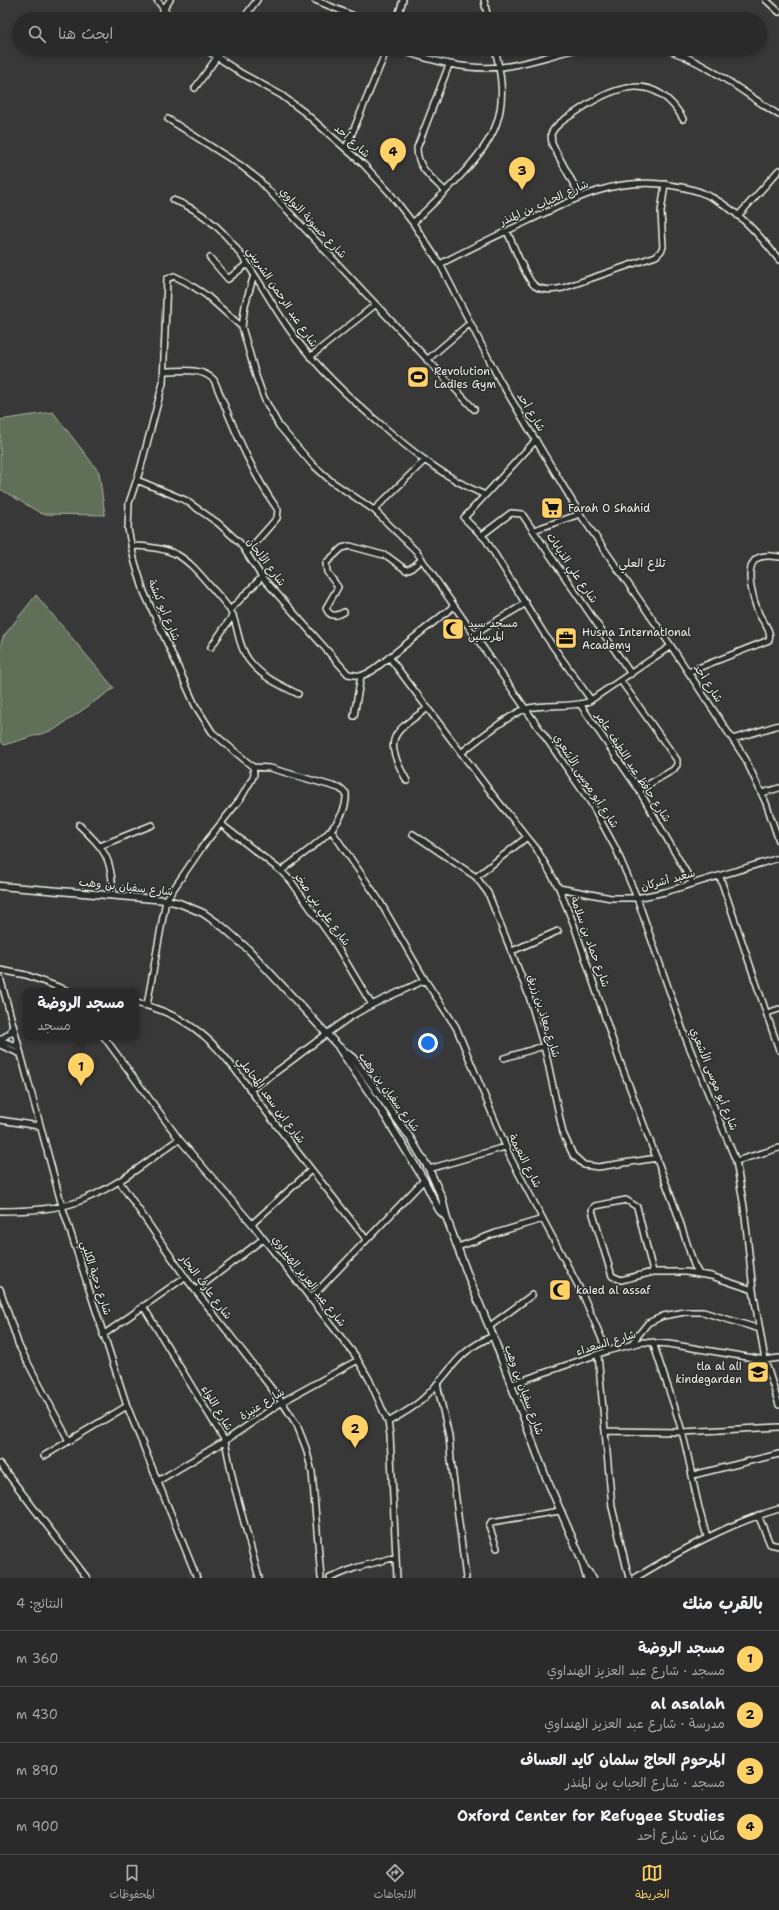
<!DOCTYPE html>
<html lang="ar">
<meta charset="utf-8">
<style>
body{margin:0;font-family:"Shantell Sans","Playpen Sans Arabic",sans-serif;background:#363636;color:#f1f3f6;direction:rtl}
.you{position:absolute;left:428px;top:1043px;width:14px;height:14px;margin:-10px;border:3px solid #fff;border-radius:50%;background:#1a73e8;box-shadow:0 0 0 6px #1a73e833}
.badge{display:grid;place-items:center;width:26px;height:26px;border-radius:50%;background:#ffd166;color:#111;font-size:13px;font-weight:700}
.pin{position:absolute;translate:-50% -33px;filter:drop-shadow(0 1px 2px #0008)}
.pin::after{content:'';position:absolute;top:21px;width:14px;height:12px;background:inherit;clip-path:polygon(0 0,100% 0,50% 100%)}
.popup{position:absolute;left:23px;top:988px;width:116px;height:52px;box-sizing:border-box;display:grid;place-content:center;border-radius:8px;background:#2a2a2a;filter:drop-shadow(0 1px 3px #0005);font-size:13px;white-space:nowrap;color:#a5a7a8}
.popup b{font-size:15px;color:#f1f3f6}
.popup::after{content:'';position:absolute;left:50%;top:100%;margin-left:-8px;border:8px solid transparent;border-top-color:#2a2a2a}
.list{margin:0;padding:0;list-style:none}
h2{display:flex;justify-content:space-between;align-items:center;height:52px;margin:0;padding:0 16px;font-size:17px}
h2 small{font-size:13px;font-weight:400;color:#a5a7a8}
.list li{display:grid;grid-template-columns:26px 1fr auto;gap:12px;align-items:center;box-sizing:border-box;height:56px;padding:0 16px;border-top:1px solid #464647}
.list b{display:block;font-size:15px;white-space:nowrap}
.list p{margin:0;font-size:13px;white-space:nowrap;color:#a5a7a8}
.list em{font-size:13px;font-style:normal;color:#a5a7a8}
.icon{flex:none;width:22px;height:22px;fill:none;stroke:currentColor;stroke-width:2;stroke-linecap:round;stroke-linejoin:round}
.map{position:relative;flex:none;width:779px;height:1578px;overflow:hidden;direction:ltr}
.search{position:absolute;background:#2a2a2a;box-shadow:0 2px 6px #0003;left:12px;right:12px;top:12px;height:44px;display:flex;align-items:center;gap:10px;box-sizing:border-box;padding:0 14px;border-radius:22px;color:#a5a7a8;font-size:15px}
.sheet{height:276px;background:#2a2a2a}
nav{display:flex;justify-content:space-around;align-items:center;box-sizing:border-box;height:56px;border-top:1px solid #464647;background:#2a2a2a;font-size:11px;color:#a5a7a8}
nav a{display:grid;justify-items:center;gap:2px}
nav .on{color:#ffd166}
.map>svg:first-child{display:block}
</style>
<div class="map">
<svg width="779" height="1578" viewBox="0 0 779 1578">
<rect width="100%" height="100%" fill="#383838"/>
<filter id="ink" filterUnits="userSpaceOnUse"><feTurbulence type="fractalNoise" baseFrequency=".025" numOctaves="2"/><feDisplacementMap in="SourceGraphic" scale="8" xChannelSelector="R" yChannelSelector="G"/><feConvolveMatrix kernelMatrix="1 2 1 2 8 2 1 2 1" color-interpolation-filters="sRGB"/></filter>
<g filter="url(#ink)">
<!-- green -->
<path fill="#607058" stroke="#aab0a0" d="M53 412 99 472 105 515 42 514 0 489V420Z
M36 595 114 688 54 730 4 745 0 740V647L3 637Z"/>
<g fill="none" stroke-linecap="round" stroke-linejoin="round">
<!-- minor casing -->
<g stroke="#f4f1e8" stroke-width="8">
<path id="minor" d="M157 0 171 19
M315 0 361 19
M484 0 488 19
M766 0 779 12
M163 10 170 0
M243 19 257 0
M397 19 403 0
M205 49 241 73 281 95 304 112 364 165 389 192 413 223 440 264 499 379 580 514 671 646 745 758 766 803 779 841
M396 49C431 60 464 71 502 67 527 64 551 55 576 49
M665 49C707 62 742 92 779 115
M195 88 223 49
M168 119 240 165 258 179 474 409
M346 148 387 49
M445 191C432 178 417 168 417 148L449 65
M580 196 552 144 551 134C556 123 569 117 579 110 617 84 656 72 683 119
M173 200C238 223 258 290 297 340 321 371 348 397 378 422 411 451 445 478 485 495
M738 216 779 170
M413 223C438 198 487 155 497 122 505 98 501 73 495 49
M507 231C512 242 527 281 535 286 543 291 554 290 563 288L656 256 661 251 663 247 661 212 665 184
M210 258 228 279 247 264
M440 264C469 249 498 235 528 221 575 198 615 177 669 185 682 187 695 189 707 195 736 208 760 235 779 260
M254 275 245 305 242 327 256 376 264 398 279 426 312 464 331 481 374 510 416 551 591 803 616 849 637 898 686 1039 736 1161 744 1207 753 1290 765 1360 779 1405
M310 357 375 305
M427 360 470 323
M165 371C182 371 201 367 214 380 233 425 250 471 278 510L277 518 247 552
M536 440 464 518 486 540 545 635 591 700
M137 480 185 500 218 523 240 543 262 577 348 674 361 676 372 671 454 606
M374 510 425 460
M534 530 580 514
M482 535 511 513 522 514 631 674
M131 546C175 547 184 555 211 587 218 595 228 605 232 614 239 629 237 643 248 659 261 677 280 685 298 694
M230 610 262 577
M344 612C337 616 330 618 326 608L338 587 327 572 326 563 342 548 350 546 387 556 406 570 413 567 422 559
M475 634 526 603
M211 647 233 615
M389 657 493 795 536 848 559 888 574 925 619 1059 676 1210 694 1265 699 1274
M688 672 769 640C772 631 763 622 759 614 754 602 744 571 755 560 761 554 772 556 779 557
M621 681 677 760V765L673 770 639 790
M580 704 639 790 693 884
M354 716 361 676
M733 739 779 725
M461 753C475 742 513 711 529 708 548 704 569 708 588 702L671 646
M253 767 270 768 339 788 346 793C349 827 304 852 281 871
M407 781C383 738 391 734 428 708
M762 793 779 788
M221 824 281 871 291 881 333 940 372 1005
M79 825C105 850 112 857 113 896
M331 830 379 900 425 980 456 1027 511 1159 582 1293 607 1351
M413 834 476 877 488 893 529 996 546 1054 563 1133 573 1155 584 1165 598 1167 657 1158
M100 846 152 825
M476 877 527 837
M720 877 779 1050
M559 888 611 898H637L665 892 779 858
M512 951 558 931
M0 970 26 975 69 991
M0 977 62 1206 127 1406 197 1578
M136 1003C210 1019 232 1068 274 1122 305 1161 335 1200 366 1239
M147 1005 166 900 203 846 241 798 252 779 254 774 253 767 212 732 195 705 144 592 134 559 128 529 129 503 140 470 163 383 167 279 174 276 186 282 206 295 242 327
M767 1013 779 1009
M104 1037 179 1139 252 1224 355 1355 369 1379 388 1422 390 1435 397 1578
M0 1040 10 1033 13 1025
M0 1040 19 1047
M0 1045 21 1054
M504 1058 544 1046
M251 1089C284 1068 314 1042 346 1020 370 1003 399 993 425 980
M0 1120 39 1126
M736 1161 779 1148
M429 1169 505 1147
M119 1181 185 1277 282 1402 297 1425 306 1448 312 1472 321 1578
M0 1211C24 1211 51 1210 74 1203 112 1191 146 1162 179 1139
M252 1224 311 1170
M458 1247 496 1233 543 1219
M653 1272 637 1207 626 1200 595 1206 592 1210 593 1214 611 1273 612 1276 621 1280 653 1272H686L711 1276 753 1290
M0 1289 19 1346 69 1441
M196 1290 263 1239
M310 1299 424 1180
M143 1306 225 1441 234 1485 259 1578
M490 1326 532 1295
M103 1335 185 1277
M653 1342C662 1372 674 1402 682 1432 692 1467 695 1502 707 1536
M632 1343 648 1323 663 1316 685 1312H703L760 1329
M598 1355 612 1507 629 1578
M437 1384 449 1436 451 1460 466 1578
M512 1384 607 1351 642 1342 669 1344 765 1360 779 1358
M388 1422C402 1414 417 1406 428 1394 454 1368 456 1352 493 1336
M605 1431 682 1432 779 1427
M44 1456 127 1406
M0 1464 87 1578
M693 1475 779 1454
M158 1481 225 1441 282 1402 358 1360
M758 1515 770 1544 779 1546
M497 1548 489 1526 491 1522 560 1511
M330 1578 355 1568 396 1557
M635 1578C682 1550 727 1524 779 1509"/>
</g>
<!-- tertiary casing -->
<g stroke="#f4f1e8" stroke-width="9">
<path id="tertiary" d="M0 886 166 900 179 903 203 913 223 927 249 950 338 1046 353 1058 409 1136 429 1169 442 1198 447 1219 470 1281 493 1336 545 1475 581 1558 587 1578
M339 1048 385 1116 424 1180 439 1210 446 1217
M585 1568 593 1578"/>
</g>
<!-- minor -->
<use href="#minor" stroke="#2a2d2e" stroke-width="5"/>
<!-- tertiary -->
<use href="#tertiary" stroke="#2a2d2e" stroke-width="6"/>
</g>
</g>
<!-- icons -->
<defs>
<g id="stadium-square" transform="scale(1.15)"><rect x="-9" y="-9" width="18" height="18" rx="4" fill="#ffd166" stroke="#2a2d2e"/><path d="M0-5a6.5 5 0 1 0 0 10a6.5 5 0 1 0 0-10ZM-3.5-1.8h7v3.6h-7Z" fill="#111"/></g>
<g id="supermarket-square" transform="scale(1.15)"><rect x="-9" y="-9" width="18" height="18" rx="4" fill="#ffd166" stroke="#2a2d2e"/><path d="M-6-5.5h2.5l.6 2H6L4.5 2H-2.5L-4.4-4H-6ZM-1.5 3.2a1.3 1.3 0 1 0 .1 0ZM3 3.2a1.3 1.3 0 1 0 .1 0Z" fill="#111"/></g>
<g id="mosque-square" transform="scale(1.15)"><rect x="-9" y="-9" width="18" height="18" rx="4" fill="#ffd166" stroke="#2a2d2e"/><path d="M3.5-4.9A6 6 0 1 0 3.5 4.9A5 5 0 1 1 3.5-4.9Z" fill="#111"/></g>
<g id="office-square" transform="scale(1.15)"><rect x="-9" y="-9" width="18" height="18" rx="4" fill="#ffd166" stroke="#2a2d2e"/><path d="M-6-3h4V-5.5h4V-3h4V5H-6ZM-1-4.5V-3h2v-1.5ZM-6 0V1H6V0Z" fill="#111"/></g>
<g id="school-square" transform="scale(1.15)"><rect x="-9" y="-9" width="18" height="18" rx="4" fill="#ffd166" stroke="#2a2d2e"/><path d="M0-5L7-2L0 1L-7-2ZM-4 1L0 2.5L4 1V4Q0 6-4 4Z" fill="#111"/></g>
</defs>
<g fill-rule="evenodd">
<use href="#stadium-square" x="418" y="377"/>
<use href="#supermarket-square" x="552" y="508"/>
<use href="#mosque-square" x="453" y="629"/>
<use href="#office-square" x="566" y="638"/>
<use href="#mosque-square" x="560" y="1290"/>
<use href="#school-square" x="758" y="1372"/>
</g>
<g text-anchor="middle" dominant-baseline="central" stroke-width="3" stroke-linejoin="round" paint-order="stroke">
<!-- street labels -->
<g font-size="11" fill="#f4f1e8" stroke="#2a2d2e">
<text transform="translate(352 141) rotate(42)">شارع أحد</text>
<text transform="translate(544 203) rotate(-24)">شارع الحباب بن المنذر</text>
<text transform="translate(313 223) rotate(47)">شارع حسونة النواوي</text>
<text transform="translate(282 297) rotate(56)">شارع عبد الرحمن الشربيني</text>
<text transform="translate(531 412) rotate(59)">شارع أحد</text>
<text transform="translate(266 562) rotate(53)">شارع الألحان</text>
<text transform="translate(572 568) rotate(56)">شارع علي الذيابات</text>
<text transform="translate(164 610) rotate(67)">شارع أبو كبشة</text>
<text transform="translate(708 683) rotate(57)">شارع أحد</text>
<text transform="translate(633 767) rotate(57)">شارع حافظ عبد اللطيف عامر</text>
<text transform="translate(586 781) rotate(57)">شارع أبو موسى الأشعري</text>
<text transform="translate(668 880) rotate(-15)">سعيد أشركان</text>
<text transform="translate(126 887) rotate(6)">شارع سفيان بن وهب</text>
<text transform="translate(322 909) rotate(54)">شارع علي بني صخر</text>
<text transform="translate(590 942) rotate(70)">شارع حماد بن سلامة</text>
<text transform="translate(544 1016) rotate(73)">شارع معاذ بن زريق</text>
<text transform="translate(714 1079) rotate(68)">شارع أبو موسى الأشعري</text>
<text transform="translate(389 1092) rotate(54)">شارع سفيان بن وهب</text>
<text transform="translate(271 1100) rotate(53)">شارع ابن سعد المحاملي</text>
<text transform="translate(525 1161) rotate(63)">شارع النعيمة</text>
<text transform="translate(96 1278) rotate(72)">شارع دحية الكلبي</text>
<text transform="translate(309 1281) rotate(52)">شارع عبد العزيز الهنداوي</text>
<text transform="translate(206 1287) rotate(53)">شارع عارف النجار</text>
<text transform="translate(606 1343) rotate(-17)">شارع السعداء</text>
<text transform="translate(524 1390) rotate(70)">شارع سفيان بن وهب</text>
<text transform="translate(262 1404) rotate(-32)">شارع عنيزة</text>
<text transform="translate(217 1408) rotate(59)">شارع اللواء</text>
</g>
<!-- poi labels -->
<g font-size="11" fill="#f4f1e8" stroke="#2a2d2e" text-anchor="start">
<text x="434" y="371">Revolution<tspan x="434" dy="13">Ladies Gym</tspan></text>
<text x="568" y="508">Farah O Shahid</text>
<text x="468" y="623">مسجد سيد<tspan x="468" dy="13">المرسلين</tspan></text>
<text x="582" y="632">Husna International<tspan x="582" dy="13">Academy</tspan></text>
<text x="576" y="1290">kaied al assaf</text>
<text x="742" y="1366" text-anchor="end">tla al ali<tspan x="742" dy="13">kindegarden</tspan></text>
</g>
<!-- neighbourhood labels -->
<g font-size="12" fill="#f4f1e8" stroke="#2a2d2e">
<text x="642" y="563">تلاع العلي</text>
</g>
</g>
</svg>
<div class="you"></div>
<div class="pin badge" style="left:81px;top:1086px">1</div>
<div class="popup"><b>مسجد الروضة</b>مسجد</div>
<div class="pin badge" style="left:355px;top:1448px">2</div>
<div class="pin badge" style="left:522px;top:190px">3</div>
<div class="pin badge" style="left:393px;top:171px">4</div>
<div class="search"><svg class="icon" aria-label="search" viewBox="0 0 24 24"><circle cx="10" cy="10" r="6"/><path d="M15 15l6 6"/></svg>ابحث هنا</div>
</div>
<section class="sheet">
<h2>بالقرب منك<small>النتائج: 4</small></h2>
<ul class="list">
<li><span class="badge">1</span><div><b>مسجد الروضة</b><p>مسجد · شارع عبد العزيز الهنداوي</p></div><em>360 m</em></li>
<li><span class="badge">2</span><div><b>al asalah</b><p>مدرسة · شارع عبد العزيز الهنداوي</p></div><em>430 m</em></li>
<li><span class="badge">3</span><div><b>المرحوم الحاج سلمان كايد العساف</b><p>مسجد · شارع الحباب بن المنذر</p></div><em>890 m</em></li>
<li><span class="badge">4</span><div><b>Oxford Center for Refugee Studies</b><p>مكان · شارع أحد</p></div><em>900 m</em></li>
</ul>
</section>
<nav>
<a class="on"><svg class="icon" aria-label="map" viewBox="0 0 24 24"><path d="M3 6l6-2 6 2 6-2v14l-6 2-6-2-6 2zM9 4v14M15 6v14"/></svg>الخريطة</a>
<a><svg class="icon" aria-label="directions" viewBox="0 0 24 24"><path d="M12 3l9 9-9 9-9-9zM9 14v-3h6M13 9l2 2-2 2"/></svg>الاتجاهات</a>
<a><svg class="icon" aria-label="saved" viewBox="0 0 24 24"><path d="M7 4h10v16l-5-4-5 4z"/></svg>المحفوظات</a>
</nav>
